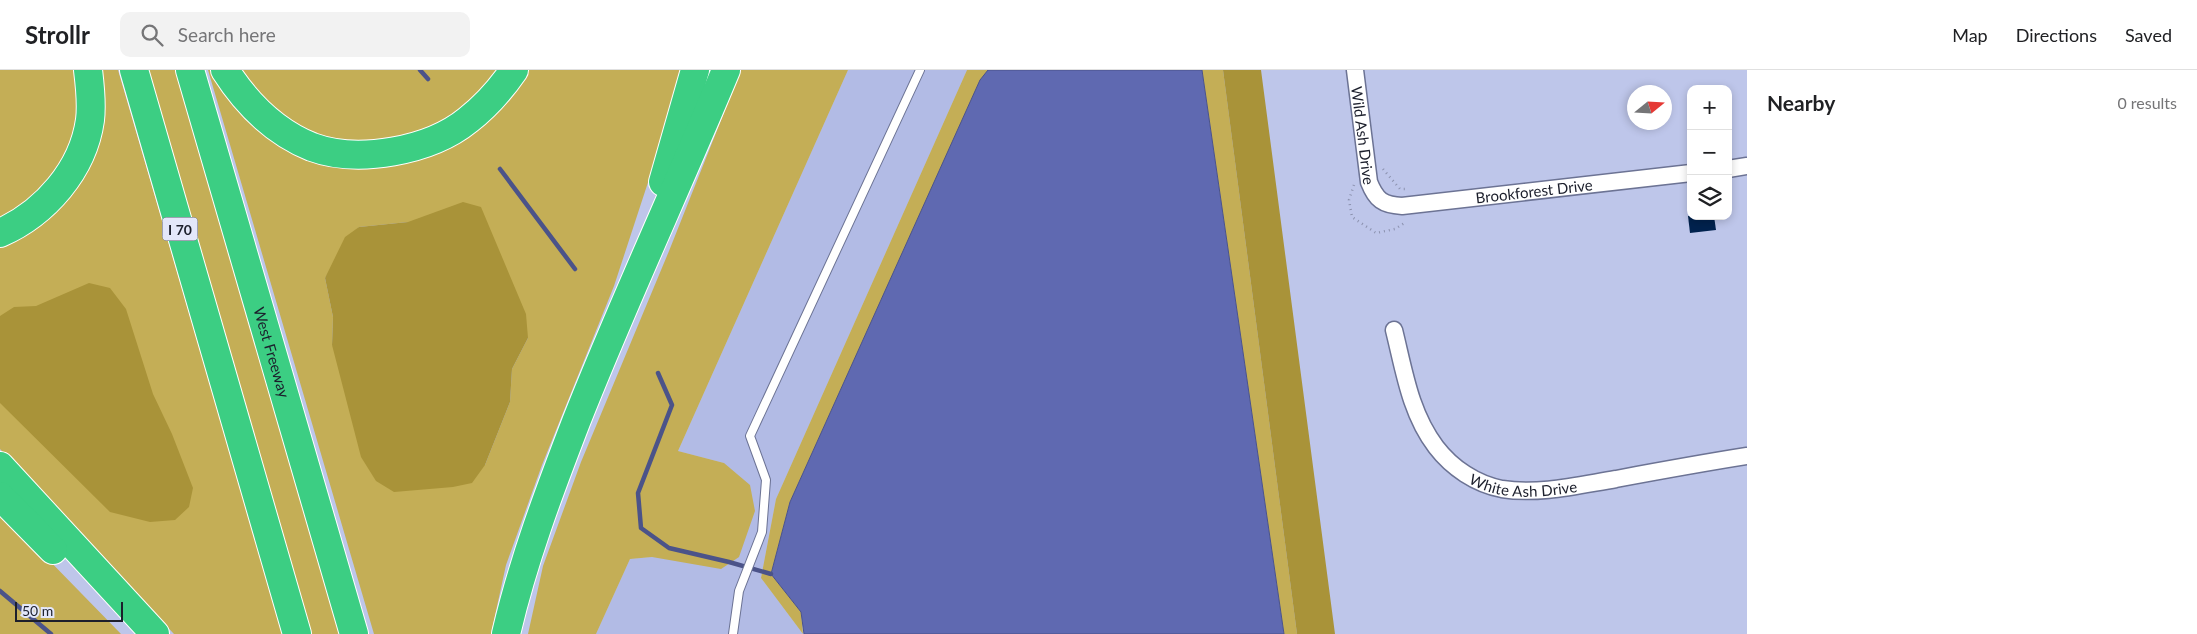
<!DOCTYPE html>
<meta charset="utf-8">
<style>
body{margin:0;font-family:Lato,sans-serif;background:#f2f2f2;color:#202124}
.controls{position:absolute;right:15px;top:15px;display:grid;overflow:hidden;border-radius:10px;box-shadow:0 2px 8px #0003}
.controls button{width:45px;height:45px;display:grid;place-items:center;padding:0;border:0;border-bottom:1px solid #e0e0e0;background:#fff;color:#202124;font:25px sans-serif}
.compass{position:absolute;left:1627px;top:15px;width:45px;height:45px;border-radius:50%;background:#fff;box-shadow:0 2px 8px #0003;rotate:72deg}
.scale{position:absolute;left:15px;bottom:12px;width:108px;box-sizing:border-box;padding-left:5px;border:2px solid #1c1f2c;border-top:0;font-size:14px;line-height:18px;white-space:nowrap;color:#1c1f2c;-webkit-text-stroke:4px #e3e7fa;paint-order:stroke}
.list{margin:0;padding:0;list-style:none}
h2{display:flex;justify-content:space-between;align-items:center;height:65px;margin:0;padding:0 20px;font-size:21px}
h2 small{font-size:16px;font-weight:400;color:#757577}
.icon{flex:none;width:28px;height:28px;fill:none;stroke:currentColor;stroke-width:2;stroke-linecap:round;stroke-linejoin:round}
.map{position:relative;flex:none;width:1747px;height:564px;overflow:hidden}
header{display:flex;align-items:center;gap:30px;box-sizing:border-box;height:70px;padding:0 25px;background:#fff;border-bottom:1px solid #e0e0e0}
header strong{font-size:24px}
nav{display:flex;gap:28px;margin-inline-start:auto;font-size:18px}
.search{width:350px;height:45px;background:#f2f2f2;display:flex;align-items:center;gap:12px;box-sizing:border-box;padding:0 18px;border-radius:10px;color:#757577;font-size:19px}
main{display:flex}
aside{flex:1;background:#fff}
.map>svg:first-child{display:block}
</style>
<header>
<strong>Strollr</strong>
<div class="search"><svg class="icon" aria-label="search" viewBox="0 0 24 24"><circle cx="10" cy="10" r="6"/><path d="M15 15l6 6"/></svg>Search here</div>
<nav><a>Map</a><a>Directions</a><a>Saved</a></nav>
</header>
<main>
<div class="map">
<svg width="1747" height="564" viewBox="0 0 1747 564">
<rect width="100%" height="100%" fill="#bec6ea"/>
<!-- built -->
<path fill="#b2bbe5" d="M848 0H967L776 429 761 508 803 564H596L630 489 652 487 724 393 678 381Z"/>
<!-- green -->
<path fill="#c4ae56" fill-rule="evenodd" d="M0 0H80L78 62 60 101 36 128 0 155Z
M100 0H118L283 564H174L0 379V173L56 131Z
M148 0H177L340 564H311Z
M208 0H217L270 59 398 87 523 0H682L656 88 614 216 542 395 506 495 491 564H374ZM408 152 528 268 512 299 510 332 485 395 332 275 333 247 325 208 359 157Z
M235 0H503L466 40 406 68 358 72 334 69 314 63 289 52 269 37Z
M741 0H848L678 381 724 393 750 415 755 441 739 487 721 499 652 487 630 489 596 564H528L543 496 581 392 669 181Z
M967 0H988L980 11 790 432 771 504 801 542 803 564 761 508 776 429Z
M1202 0H1223L1297 564H1284Z
M0 440 121 564H0Z"/>
<!-- forest -->
<path fill="#a99339" d="M1223 0H1261L1335 564H1297Z
M463 132 481 137 526 244 528 268 512 299 510 332 485 395 472 413 453 417 394 422 376 411 361 387 332 275 333 247 325 208 345 167 359 157 408 152Z
M89 213 110 218 126 239 153 324 172 364 193 418 189 437 175 450 150 452 110 442 0 333V246L14 237 36 236Z"/>
<!-- water -->
<path fill="#5f69b1" stroke="#4b5389" d="M988 0H1202L1284 564H804L801 542 771 504 790 432 980 10Z"/>
<g fill="none" stroke-linecap="round" stroke-linejoin="round">
<!-- stream -->
<path stroke="#4b5389" stroke-width="4.5" d="M420 0 428 9
M500 99 575 199
M658 303 672 335 638 423 641 458 669 478 729 492 771 504
M0 521 51 564"/>
</g>
<!-- building -->
<path fill="#00224e" d="M1688 146H1714L1716 160 1690 163Z"/>
<g fill="none" stroke-linecap="round" stroke-linejoin="round">
<!-- lane casing -->
<g stroke="#6c7394" stroke-width="10">
<path id="lane" d="M733 564 739 521 762 462 766 410 750 366 920 0"/>
</g>
<!-- street casing -->
<g stroke="#6c7394" stroke-width="19">
<g id="street">
<path id="s1" d="M1355 0 1369 112C1376 130 1383 135 1402 136L1691 103"/>
<path d="M1728 99 1747 96"/>
<path id="s2" d="M1394 260C1404 300 1410 343 1436 377 1452 398 1476 414 1502 419 1539 425 1579 415 1616 409 1659 401 1703 393 1747 386"/>
</g>
</g>
<!-- highway casing -->
<g stroke="#fff" stroke-width="30">
<g id="highway">
<path d="M134 0 297 564"/>
<path id="s3" d="M190 0 354 564"/>
<path d="M225 0C246 33 275 62 312 77 358 94 430 81 468 50 486 36 501 19 514 0"/>
<path d="M663 112 695 0"/>
<path d="M0 163C45 143 83 100 90 50 92 34 90 16 88 0"/>
<path d="M0 396 155 564"/>
<path d="M0 426 53 480"/>
<path d="M506 564C523 491 549 422 576 352 623 233 677 118 726 0"/>
</g>
</g>
<!-- path -->
<path stroke="#8c92af" stroke-width="2.5" stroke-dasharray="1 4" stroke-linecap="butt" d="M1383 99 1400 119H1406
M1354 115 1349 130 1352 147 1376 163 1395 159 1406 152"/>
<!-- lane -->
<use href="#lane" stroke="#fff" stroke-width="8"/>
<!-- street -->
<use href="#street" stroke="#fff" stroke-width="16"/>
<!-- highway -->
<use href="#highway" stroke="#3cce83" stroke-width="28"/>
</g>
<g text-anchor="middle" dominant-baseline="central" stroke-width="5" stroke-linejoin="round" paint-order="stroke">
<!-- shield labels -->
<rect fill="#e3e7fa" stroke="#585b6a" stroke-width="1" x="162.5" y="147.5" width="35" height="23" rx="4"/>
<g font-size="14" font-weight="bold" fill="#1c1f2c">
<text x="180" y="159">I 70</text>
</g>
<!-- street labels -->
<g font-size="15" fill="#1c1f2c" stroke="#e3e7fa">
<text stroke="none"><textPath href="#s1" startOffset="66">Wild Ash Drive</textPath></text>
<text stroke="none"><textPath href="#s1" startOffset="290">Brookforest Drive</textPath></text>
<text stroke="none"><textPath href="#s3" startOffset="294">West Freeway</textPath></text>
<text stroke="none"><textPath href="#s2" startOffset="226">White Ash Drive</textPath></text>
</g>
</g>
</svg>
<div class="controls">
<button>+</button>
<button>−</button>
<button><svg class="icon" aria-label="layers" viewBox="0 0 24 24"><path d="M12 4l9 5-9 5-9-5zM3 14l9 5 9-5"/></svg></button>
</div>
<svg class="compass" viewBox="-18 -18 36 36"><path d="M0-13l5 13h-10z" fill="#e53935"/><path d="M0 13l5-13h-10z" fill="#757577"/></svg>
<div class="scale">50 m</div>
</div>
<aside>
<h2>Nearby<small>0 results</small></h2>
<ul class="list">
</ul>
</aside>
</main>
